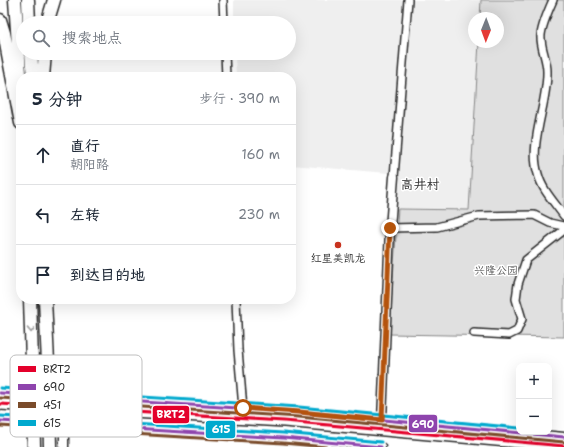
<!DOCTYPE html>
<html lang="zh">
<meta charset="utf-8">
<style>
body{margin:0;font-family:"Shantell Sans","LXGW WenKai TC",sans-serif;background:#f6f6f7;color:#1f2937}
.controls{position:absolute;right:12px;bottom:12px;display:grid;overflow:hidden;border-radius:8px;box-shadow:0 4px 16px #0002}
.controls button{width:36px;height:36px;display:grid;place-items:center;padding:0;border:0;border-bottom:1px solid #e0e1e3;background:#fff;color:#1f2937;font:20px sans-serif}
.compass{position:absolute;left:468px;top:12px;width:36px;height:36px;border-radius:50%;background:#fff;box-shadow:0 4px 16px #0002;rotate:181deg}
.stop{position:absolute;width:12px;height:12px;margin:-9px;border:3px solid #b45309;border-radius:50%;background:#fff}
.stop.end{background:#b45309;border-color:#fff;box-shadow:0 1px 4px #0008}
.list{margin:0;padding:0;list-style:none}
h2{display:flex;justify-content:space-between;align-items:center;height:52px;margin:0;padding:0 16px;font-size:17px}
h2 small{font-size:13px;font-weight:400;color:#747a83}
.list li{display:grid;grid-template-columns:26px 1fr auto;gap:12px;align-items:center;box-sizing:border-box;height:60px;padding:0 16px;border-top:1px solid #e0e1e3}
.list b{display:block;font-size:15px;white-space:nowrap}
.list p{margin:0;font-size:13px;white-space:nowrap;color:#747a83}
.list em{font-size:13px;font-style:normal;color:#747a83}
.icon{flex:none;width:22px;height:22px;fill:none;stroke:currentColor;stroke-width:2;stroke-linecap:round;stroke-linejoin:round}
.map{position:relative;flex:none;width:564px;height:447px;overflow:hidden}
.search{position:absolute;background:#fff;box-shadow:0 4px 16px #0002;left:16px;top:16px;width:280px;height:44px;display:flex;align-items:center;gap:10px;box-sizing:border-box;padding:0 14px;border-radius:22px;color:#747a83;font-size:15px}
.panel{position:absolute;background:#fff;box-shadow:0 4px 16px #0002;left:16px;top:72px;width:280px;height:232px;border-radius:16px}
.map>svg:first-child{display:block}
</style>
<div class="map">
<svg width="564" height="447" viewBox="0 0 564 447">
<rect width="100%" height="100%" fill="#fff"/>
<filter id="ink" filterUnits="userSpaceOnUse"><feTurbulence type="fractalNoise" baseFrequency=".025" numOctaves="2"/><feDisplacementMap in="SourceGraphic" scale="8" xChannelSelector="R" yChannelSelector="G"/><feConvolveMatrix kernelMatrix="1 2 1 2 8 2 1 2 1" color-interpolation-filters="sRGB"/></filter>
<g filter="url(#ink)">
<!-- built -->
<path fill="#efefef" d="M234 0H481L480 18H474V42H479L469 210 398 209 400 174 291 165V77H236L235 53H289V23H234Z"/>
<!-- green -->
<path fill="#e0e0e0" stroke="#868686" d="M481 0H564V337L389 334 398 209 469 210 479 42H498V18H480Z"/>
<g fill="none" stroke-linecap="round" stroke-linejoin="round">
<!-- minor casing -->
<g stroke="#2b2b2b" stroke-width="10">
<path id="minor" d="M223 0 224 23
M553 0C549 9 542 25 541 35 540 47 547 59 547 71 548 103 528 144 538 174 542 190 555 203 564 216
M225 53 226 77
M394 177 408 0
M390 228 437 227 479 216 534 215 550 223 563 226
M236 299 238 350 243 408
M474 333 509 335 517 331 522 319 516 299 518 284 526 260 564 230"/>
</g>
<!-- tertiary casing -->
<g stroke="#2b2b2b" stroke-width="11">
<path id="tertiary" d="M0 393 299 412 564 437
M382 420 390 228 394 177
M0 421 283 438 381 447
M64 426V447"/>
</g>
<!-- trunk casing -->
<g stroke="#2b2b2b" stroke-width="14">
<path id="trunk" d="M0 404 284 421 564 446"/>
</g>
<!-- motorway casing -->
<g stroke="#2b2b2b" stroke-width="15">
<path id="motorway" d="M15 0 21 89
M28 0 29 23
M0 20 4 33 21 123
M47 23 54 0
M31 53 33 77
M43 77 45 53
M30 299 32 362
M45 299 48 362"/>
</g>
<!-- minor -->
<use href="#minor" stroke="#fff" stroke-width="7"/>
<!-- tertiary -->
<use href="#tertiary" stroke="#fff" stroke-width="8"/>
<!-- trunk -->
<use href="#trunk" stroke="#fff" stroke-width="11"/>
<!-- motorway -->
<use href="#motorway" stroke="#fff" stroke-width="12"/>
<!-- motorway-bridge casing -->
<g stroke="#2b2b2b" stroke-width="15" stroke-linecap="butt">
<path id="motorway-bridge" d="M32 362 34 447
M48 362 50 447"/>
</g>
<!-- motorway-bridge -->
<use href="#motorway-bridge" stroke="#fff" stroke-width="12"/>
<!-- bus-1 casing -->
<g stroke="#fff" stroke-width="6">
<path id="bus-1" d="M0 404 284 421 564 446"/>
</g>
<!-- bus-2 casing -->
<g stroke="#fff" stroke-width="6">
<path id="bus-2" d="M0 393 299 412 564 437
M0 421 283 438 381 447"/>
</g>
<!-- bus-3 casing -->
<g stroke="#fff" stroke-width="6">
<path id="bus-3" d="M0 398 299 417 564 442
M0 426 283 443 326 447"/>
</g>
<!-- bus-4 casing -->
<g stroke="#fff" stroke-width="6">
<path id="bus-4" d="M0 388 299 407 519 428
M0 416 283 433 381 442"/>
</g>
<!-- bus-1 -->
<use href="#bus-1" stroke="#e4002b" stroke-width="3"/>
<!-- bus-2 -->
<use href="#bus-2" stroke="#8e44ad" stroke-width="3"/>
<!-- bus-3 -->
<use href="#bus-3" stroke="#7a4b2a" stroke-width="3"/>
<!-- bus-4 -->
<use href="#bus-4" stroke="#00a9ce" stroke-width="3"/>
</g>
<!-- one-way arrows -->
<defs><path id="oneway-chevron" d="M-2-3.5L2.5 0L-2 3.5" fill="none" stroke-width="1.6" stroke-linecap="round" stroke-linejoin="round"/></defs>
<use stroke="#a0a0a0" href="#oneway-chevron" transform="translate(31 330) rotate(88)"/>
</g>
<g fill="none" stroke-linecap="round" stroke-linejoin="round" filter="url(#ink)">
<!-- route -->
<path stroke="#b45309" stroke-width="5" d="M243 408 299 412 382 420 390 228"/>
</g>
<!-- markers -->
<circle fill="#c8321e" stroke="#fff" stroke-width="1.5" cx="338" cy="245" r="4"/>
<g text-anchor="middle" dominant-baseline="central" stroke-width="3" stroke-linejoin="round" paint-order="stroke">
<!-- poi labels -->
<g font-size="11" fill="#2b2b2b" stroke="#fff">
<text x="338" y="258">红星美凯龙</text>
</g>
<!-- park labels -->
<g font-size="11" fill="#585858" stroke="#fff">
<text x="496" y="270">兴隆公园</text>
</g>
<!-- quarter labels -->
<g font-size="13" fill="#2b2b2b" stroke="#fff">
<text x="420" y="184">高井村</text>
</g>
</g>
<!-- legend -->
<rect x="10" y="355" width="132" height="82" rx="6" fill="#fff" stroke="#bfbfbf" stroke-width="1"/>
<rect x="18" y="366" width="18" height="6" fill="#e4002b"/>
<rect x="18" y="384" width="18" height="6" fill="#8e44ad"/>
<rect x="18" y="402" width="18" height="6" fill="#7a4b2a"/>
<rect x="18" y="420" width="18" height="6" fill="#00a9ce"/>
<g font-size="11" fill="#2b2b2b">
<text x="43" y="373">BRT2</text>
<text x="43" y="391">690</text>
<text x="43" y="409">451</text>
<text x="43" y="427">615</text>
</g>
<g stroke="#fff" stroke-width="1.5">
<rect x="152" y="405" width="38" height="19" rx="4" fill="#e4002b"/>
<rect x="408" y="414" width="30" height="19" rx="4" fill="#8e44ad"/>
<rect x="205" y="420" width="31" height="19" rx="4" fill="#00a9ce"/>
</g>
<g font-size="11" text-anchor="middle" font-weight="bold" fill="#fff">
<text x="171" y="418">BRT2</text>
<text x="423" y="428">690</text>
<text x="221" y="433">615</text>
</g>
</svg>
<div class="controls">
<button>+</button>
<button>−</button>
</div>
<svg class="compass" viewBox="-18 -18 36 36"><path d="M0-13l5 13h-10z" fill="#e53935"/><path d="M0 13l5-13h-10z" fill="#747a83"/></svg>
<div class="stop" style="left:243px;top:408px"></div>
<div class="stop end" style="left:390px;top:228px"></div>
<div class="search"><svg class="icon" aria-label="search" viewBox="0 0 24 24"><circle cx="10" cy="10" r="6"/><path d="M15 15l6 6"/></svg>搜索地点</div>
<section class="panel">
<h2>5 分钟<small>步行 · 390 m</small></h2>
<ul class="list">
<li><svg class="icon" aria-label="ahead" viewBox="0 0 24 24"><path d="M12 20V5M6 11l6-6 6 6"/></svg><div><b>直行</b><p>朝阳路</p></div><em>160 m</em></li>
<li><svg class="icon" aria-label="left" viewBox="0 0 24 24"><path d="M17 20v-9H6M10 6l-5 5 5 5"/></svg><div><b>左转</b></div><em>230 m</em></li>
<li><svg class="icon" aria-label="arrive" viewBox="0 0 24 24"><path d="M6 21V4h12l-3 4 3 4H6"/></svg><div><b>到达目的地</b></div></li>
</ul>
</section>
</div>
